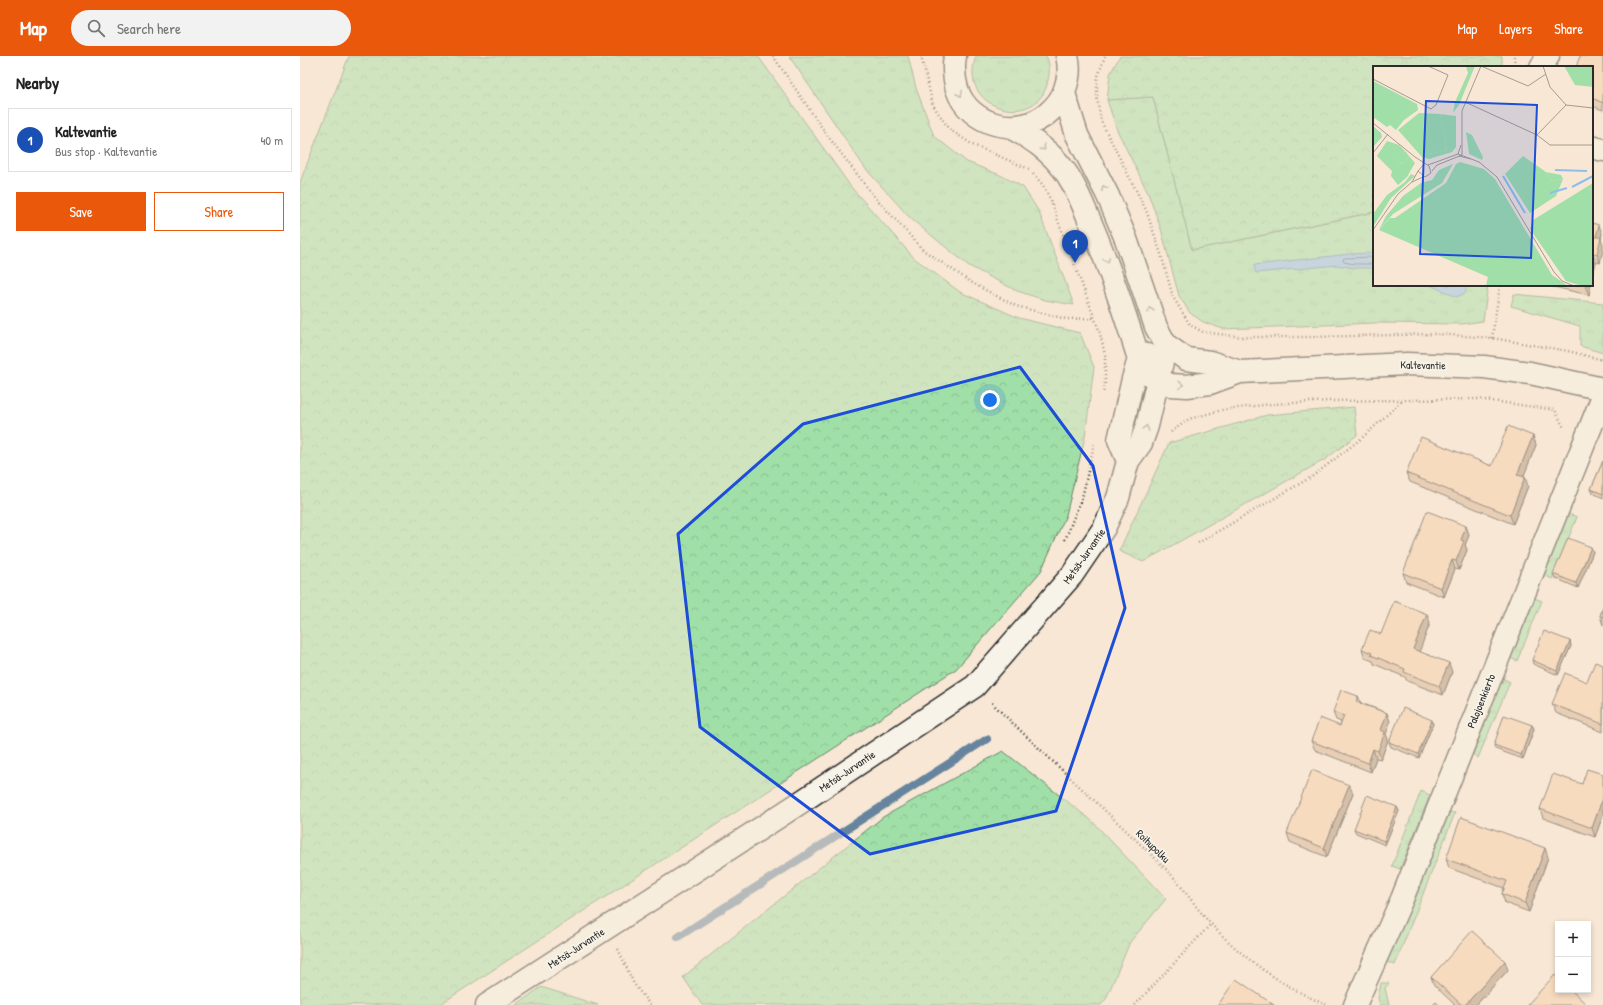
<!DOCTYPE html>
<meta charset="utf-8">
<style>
body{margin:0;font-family:"Patrick Hand",sans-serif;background:#f2f2f2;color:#222}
.controls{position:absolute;right:12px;bottom:12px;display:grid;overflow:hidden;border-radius:0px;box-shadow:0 2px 6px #0003}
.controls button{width:36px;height:36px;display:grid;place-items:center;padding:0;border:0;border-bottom:1px solid #e0e0e0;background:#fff;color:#222;font:20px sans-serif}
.you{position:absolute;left:690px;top:344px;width:14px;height:14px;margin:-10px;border:3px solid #fff;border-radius:50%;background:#1a73e8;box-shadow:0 0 0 6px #1a73e833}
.badge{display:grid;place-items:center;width:26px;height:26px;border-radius:50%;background:#ea580c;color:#fff;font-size:13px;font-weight:700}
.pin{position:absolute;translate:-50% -33px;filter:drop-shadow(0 1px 2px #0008)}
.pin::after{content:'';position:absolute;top:21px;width:14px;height:12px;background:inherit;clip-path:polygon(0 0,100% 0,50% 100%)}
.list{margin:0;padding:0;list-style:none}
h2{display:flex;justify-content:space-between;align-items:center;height:52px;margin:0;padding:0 16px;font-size:17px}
h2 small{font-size:13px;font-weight:400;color:#767676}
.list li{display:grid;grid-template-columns:26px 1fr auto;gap:12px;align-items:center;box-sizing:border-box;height:64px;margin:0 8px 8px;padding:0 8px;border:1px solid #e0e0e0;border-radius:0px}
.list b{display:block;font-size:15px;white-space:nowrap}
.list p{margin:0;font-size:13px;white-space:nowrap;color:#767676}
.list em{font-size:13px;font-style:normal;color:#767676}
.actions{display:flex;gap:8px;padding:12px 16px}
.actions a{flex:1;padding:9px 0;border:1px solid #ea580c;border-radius:0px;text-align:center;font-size:14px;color:#ea580c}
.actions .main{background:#ea580c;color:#fff}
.icon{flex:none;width:22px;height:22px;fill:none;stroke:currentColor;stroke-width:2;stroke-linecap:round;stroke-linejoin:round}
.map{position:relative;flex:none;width:1303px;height:949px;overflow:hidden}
header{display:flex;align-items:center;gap:24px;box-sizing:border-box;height:56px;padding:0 20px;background:#ea580c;color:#fff}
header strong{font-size:19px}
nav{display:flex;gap:22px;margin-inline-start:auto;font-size:14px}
.search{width:280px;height:36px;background:#f2f2f2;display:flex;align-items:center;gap:10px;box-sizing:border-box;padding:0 14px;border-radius:22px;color:#767676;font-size:15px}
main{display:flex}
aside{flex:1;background:#fff}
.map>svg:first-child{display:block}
</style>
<header>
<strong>Map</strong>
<div class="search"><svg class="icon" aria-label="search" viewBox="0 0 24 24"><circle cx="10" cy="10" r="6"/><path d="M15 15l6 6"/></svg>Search here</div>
<nav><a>Map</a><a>Layers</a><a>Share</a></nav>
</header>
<main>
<aside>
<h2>Nearby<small></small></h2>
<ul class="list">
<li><span class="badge" style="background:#1a4fb4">1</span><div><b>Kaltevantie</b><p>Bus stop · Kaltevantie</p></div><em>40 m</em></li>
</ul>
<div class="actions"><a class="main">Save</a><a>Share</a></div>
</aside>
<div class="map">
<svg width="1303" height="949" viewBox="0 0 1303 949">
<defs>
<pattern id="grass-tufts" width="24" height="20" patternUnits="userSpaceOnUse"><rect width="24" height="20" fill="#a0dfa8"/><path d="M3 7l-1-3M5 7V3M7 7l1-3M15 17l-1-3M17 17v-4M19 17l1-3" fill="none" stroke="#8ac091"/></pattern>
<pattern id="forest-crowns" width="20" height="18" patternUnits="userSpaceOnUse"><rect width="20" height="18" fill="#a0dfa8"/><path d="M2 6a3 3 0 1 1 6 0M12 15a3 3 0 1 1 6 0" fill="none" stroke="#8ac091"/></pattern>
</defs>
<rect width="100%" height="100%" fill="#f7e7d4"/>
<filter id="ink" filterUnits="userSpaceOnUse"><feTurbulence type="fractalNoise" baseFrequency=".025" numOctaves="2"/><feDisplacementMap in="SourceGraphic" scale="8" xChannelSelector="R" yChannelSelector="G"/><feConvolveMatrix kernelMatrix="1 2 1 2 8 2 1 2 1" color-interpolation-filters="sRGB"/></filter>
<g filter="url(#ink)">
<!-- grass -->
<path fill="url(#grass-tufts)" stroke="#66856a" d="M489 0H608L616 32 634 80 667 106 700 119 723 131 739 156 774 249 745 244 717 235 669 210 610 162 565 112Z
M676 0H746C750 7 750 16 748 24 740 75 656 56 676 0Z
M853 41 892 194 1074 156V229H1188L1183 265 1162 268 1075 267 923 273 903 266 890 257 879 240 861 173 848 137 817 74 807 44Z
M1214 238 1303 247V297L1280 290V270L1211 250Z
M1268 458 1277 461 1252 523 1244 519Z
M1234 542 1242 545 1217 605 1210 602Z
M1202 622 1210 626 1178 702 1173 698Z
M1121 735 1130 739 1100 813 1092 810Z
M1149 756 1155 757 1095 909 1087 906Z
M1081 927H1089L1085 932 1089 949H1080L1078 942Z"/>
<!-- forest -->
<path fill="url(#forest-crowns)" stroke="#66856a" d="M49 0H458L551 131 614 202 660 236 719 262 780 277 794 311 785 381 766 459 741 515 656 613 139 949H0V126Z
M820 0H1202V11H1074V156L892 194 853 41 807 44 810 18Z
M1054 351 1057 379 1026 403 843 506 819 495 869 387 967 359Z
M703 695 792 765 866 843 830 886 806 943 801 949H402L383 921 583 761Z
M241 931 298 949H216Z"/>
<!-- water -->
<path fill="#8ebfea" stroke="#66849e" d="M1074 197V212H1054L1037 209 956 217 954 209 1050 198Z
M1130 229H1167L1165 237 1157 241Z"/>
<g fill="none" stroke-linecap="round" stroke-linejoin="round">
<!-- shore -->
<path stroke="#536677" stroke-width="1" d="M1074 201 1044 202 1043 204 1044 206 1054 208H1074"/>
<!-- stream -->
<path stroke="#66849e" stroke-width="8" d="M378 881 687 683"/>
<!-- minor casing -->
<g stroke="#2b2b2b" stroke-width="25">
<path id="minor" d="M655 0C653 11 654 22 657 33 669 70 719 82 748 57 755 51 762 43 765 33 769 22 770 11 767 0
M1241 11 1248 0
M764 37 777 79 808 140 826 183 856 271 866 289 886 303 910 306 940 316
M710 71C732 83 749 94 764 114 775 128 782 147 789 163 809 209 824 255 839 303L847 317 858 324 871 329 887 330 910 327 940 316 1107 308 1184 311 1230 317 1303 333
M1292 91 1303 94
M828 405 819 384 833 323 839 303 847 299
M187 949 495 750 675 630 772 519 804 472 818 442 828 405 841 387 847 370 866 289
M1055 949 1102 843 1303 340"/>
</g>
<!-- path -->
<path stroke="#2b2b2b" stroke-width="2.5" stroke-dasharray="1 3" stroke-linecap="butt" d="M473 0 527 79 573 139 623 194 674 228 716 250 766 263 794 262
M621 0 633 49 649 73 673 89 729 113
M805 0 797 23V42L801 65 846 154 861 198 873 241 890 269 903 276 942 281H1011L1137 278 1192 282 1268 295 1303 304
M1214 0 1215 11
M733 118 743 129 750 143 799 274 805 299V327L803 338
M1192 282 1200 229
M871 376 889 363 922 354 971 348 1031 345 1178 343 1255 354 1264 372
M765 484 783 438 794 388
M898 487 1013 420 1062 382 1103 344
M692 647C750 704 810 758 867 814 883 831 895 851 911 868 942 902 985 932 1027 949
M318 893 334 928 350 949
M835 949 911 868"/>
<!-- minor -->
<use href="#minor" stroke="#f7f3e8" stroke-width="22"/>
</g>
<!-- wall -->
<path fill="#d4af8f" stroke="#2b2b2b" d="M1303 0V54L1292 50V11Z
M1292 167 1302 177 1301 183 1300 207 1296 206 1292 223Z
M1248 229H1291L1289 239 1249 230Z
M1233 380 1236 389 1223 421 1228 430 1213 468 1110 426 1106 417 1192 410Z
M1303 405V442L1293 437 1291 433Z
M1166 470 1169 479 1165 489 1167 494 1159 514 1155 513 1144 541 1106 526 1103 517Z
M1291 491 1293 496 1278 532 1255 522 1253 518Z
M1303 551V569L1300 560Z
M1130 567 1119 595 1152 616 1143 639 1107 625 1105 621 1074 608 1073 605 1065 602 1062 593 1081 578Z
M1270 585 1271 590 1258 619 1233 608 1232 604Z
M1303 609V676L1256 657 1252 648 1287 626Z
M1058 640 1061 647 1087 657 1090 666 1086 678 1088 684 1081 703 1076 702 1071 716 1015 694 1011 685 1040 670 1041 666 1036 664 1033 656Z
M1133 668 1119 702 1091 691 1089 686Z
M1232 669 1234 673 1223 703 1195 693 1194 689Z
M1303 718V759L1295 781 1243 762 1240 753 1282 728Z
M1053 737 1027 801 990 786 987 777Z
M1097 751 1099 755 1085 789 1056 777 1054 773Z
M1248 801 1229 856 1205 847 1202 838 1204 832 1149 812 1146 803Z
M1208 914 1176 949H1155L1134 929 1131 921Z"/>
<!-- shaded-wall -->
<path fill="#ad8f74" stroke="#2b2b2b" d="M1299 169 1302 177 1301 183 1303 188V194L1300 207 1297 198 1296 181Z
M1292 197 1296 206 1292 223Z
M1286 229H1291L1289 239 1285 230Z
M1233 380 1236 389 1221 427 1217 419Z
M1225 421 1228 430 1213 468 1210 459Z
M1166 470 1169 479 1165 489 1167 494 1159 514 1156 505 1161 484Z
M1291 491 1293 496 1278 532 1276 527Z
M1152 504 1155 513 1144 541 1141 532Z
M1127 558 1130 567 1117 602 1113 593Z
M1270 585 1271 590 1258 619 1257 615Z
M1149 607 1152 616 1143 639 1139 630Z
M1058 640 1061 649 1056 646Z
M1087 657 1090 666 1086 678 1088 684 1081 703 1078 695 1081 674Z
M1132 664 1133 668 1119 702 1118 698Z
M1232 669 1234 673 1223 703 1221 699Z
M1073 693 1076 702 1071 716 1068 707Z
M1049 729 1053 737 1027 801 1024 792Z
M1303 741V759L1295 781 1292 772Z
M1097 751 1099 755 1085 789 1084 785Z
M1245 792 1248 801 1229 856 1225 847Z
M1205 905 1208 914 1176 949H1165Z"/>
<!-- building -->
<path fill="#f7cca6" stroke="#2b2b2b" d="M1280 0H1303V47L1292 42V11H1276Z
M1292 167 1299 169 1296 181H1301L1297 198 1292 197V199Z
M1208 370 1233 380 1217 419 1225 421 1210 459 1106 417 1121 381 1192 410Z
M1303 405V438L1291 433Z
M1127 455 1166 470 1161 484 1164 485 1156 505 1152 504 1141 532 1103 517Z
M1268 482 1291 491 1276 527 1253 518Z
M1094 545 1127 558 1113 593 1149 607 1139 630 1104 616 1105 613 1071 599 1072 597 1062 593 1070 574 1081 578Z
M1303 551V561L1300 560Z
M1244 575 1270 585 1257 615 1232 604Z
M1295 606 1303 609V668L1252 648 1265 617 1287 626Z
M1041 634 1058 640 1056 646 1087 657 1081 674 1085 676 1078 695 1073 693 1068 707 1011 685 1020 662 1040 670 1044 660 1033 656Z
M1103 652 1132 664 1118 698 1089 686Z
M1204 659 1232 669 1221 699 1194 689Z
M1287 713 1303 718V741L1292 772 1240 753 1253 718 1282 728Z
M1012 714 1049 729 1024 792 987 777Z
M1067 739 1097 751 1084 785 1054 773Z
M1161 761 1245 792 1225 847 1202 838 1207 825 1146 803Z
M1172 875 1205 905 1165 949H1162L1131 921Z
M1255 919 1258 922V934H1271L1286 948V949H1227Z
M936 923 974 949H918Z
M1136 946 1139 949H1133Z"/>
<!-- one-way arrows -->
<defs><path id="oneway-chevron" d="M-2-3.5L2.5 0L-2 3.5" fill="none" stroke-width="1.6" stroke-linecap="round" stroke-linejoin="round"/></defs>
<g stroke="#918f8a">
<use href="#oneway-chevron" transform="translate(660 38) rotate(63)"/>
<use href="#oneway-chevron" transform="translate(743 92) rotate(42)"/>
<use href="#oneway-chevron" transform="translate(804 132) rotate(-117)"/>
<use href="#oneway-chevron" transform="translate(807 204) rotate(70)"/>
<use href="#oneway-chevron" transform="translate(850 254) rotate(-109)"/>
<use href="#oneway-chevron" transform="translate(881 329) rotate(3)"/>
<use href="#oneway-chevron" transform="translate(846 372) rotate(-73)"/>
</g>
</g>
<!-- marked area -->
<path d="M0 0H1303V949H0ZM720 311 793 410 825 552 756 755 570 798 400 671 378 478 503 368Z" fill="#f7e7d4" fill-opacity=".55" fill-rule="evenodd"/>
<path fill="none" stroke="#1d4ed8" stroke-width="3" stroke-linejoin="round" d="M720 311 793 410 825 552 756 755 570 798 400 671 378 478 503 368Z"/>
<g text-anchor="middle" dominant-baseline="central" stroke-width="3.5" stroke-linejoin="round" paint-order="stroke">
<!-- street labels -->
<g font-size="11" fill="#2b2b2b" stroke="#f7f3e8">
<text transform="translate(1123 309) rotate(1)">Kaltevantie</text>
<text transform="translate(784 500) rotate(-55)">Metsä-Jurvantie</text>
<text transform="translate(1181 645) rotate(-68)">Palojoenkierto</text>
<text transform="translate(547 715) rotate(-34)">Metsä-Jurvantie</text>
<text transform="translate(853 790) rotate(44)">Roihupolku</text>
<text transform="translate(276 892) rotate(-33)">Metsä-Jurvantie</text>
</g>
</g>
<!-- overview -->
<g transform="translate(1073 10)">
<rect width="220" height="220" fill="#f7e7d4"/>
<path d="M93 0H102L86 39 80 47 82 36 95 7ZM67 48 83 50V81L79 86 56 93V88L74 84ZM32 85 36 90 30 98 25 97 21 91ZM80 98 69 117 20 148 6 164 13 150 30 130 48 117 59 114 66 104ZM173 106 188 109 190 113 179 115ZM38 108 42 110 18 132 0 161V148L14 129 32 116Z" fill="#a0dfa8"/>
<path d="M191 0H220V21L202 19ZM0 15 44 38 45 44 31 54 23 64 17 59 14 61 0 51ZM46 47 67 48 68 52 74 84 56 88V93L49 91 25 64ZM0 60 8 67 9 71 0 81ZM93 66 99 69 110 91 109 94 96 88ZM14 75 26 79 32 85 22 91 25 97 30 98 36 90 42 97 34 111 25 119 18 110 19 105 4 90ZM150 90 173 106 179 115 190 113 183 130 157 147 132 108ZM87 96 111 103 122 113 179 209 195 220H113L115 211 6 164 17 152H22L73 117 83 98ZM220 117V220H209L193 215 157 163 160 154Z" fill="#a0dfa8"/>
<path fill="none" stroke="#8ebfea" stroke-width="2" d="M182 104 214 105M130 110 152 147M199 121 220 110M177 127 194 122"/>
<path fill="none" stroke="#a59c90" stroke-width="1" d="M108 0 155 20 173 8M170 0 177 21 193 39 220 42M0 13 58 43 63 39 75 9 55 0M92 36 164 69 177 79H220M0 57 42 91 56 100 58 107 52 111 45 105 51 98M164 69 193 39M0 87 15 68M85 88 106 96 124 111 181 206 189 215 201 220M86 90 98 93M55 99 85 88 88 79M59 105 64 99 89 89V45L108 0M39 116 45 105M0 164 25 128 39 116 50 111"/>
<path fill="#1d4ed8" fill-opacity="0.15" stroke="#1d4ed8" stroke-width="2" d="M53 35 164 39 158 192 47 188Z"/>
<rect width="220" height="220" fill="none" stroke="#2b2b2b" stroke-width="2"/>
</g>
</svg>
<div class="controls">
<button>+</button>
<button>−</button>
</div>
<div class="you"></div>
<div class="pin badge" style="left:775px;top:207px;background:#1a4fb4">1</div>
</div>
</main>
